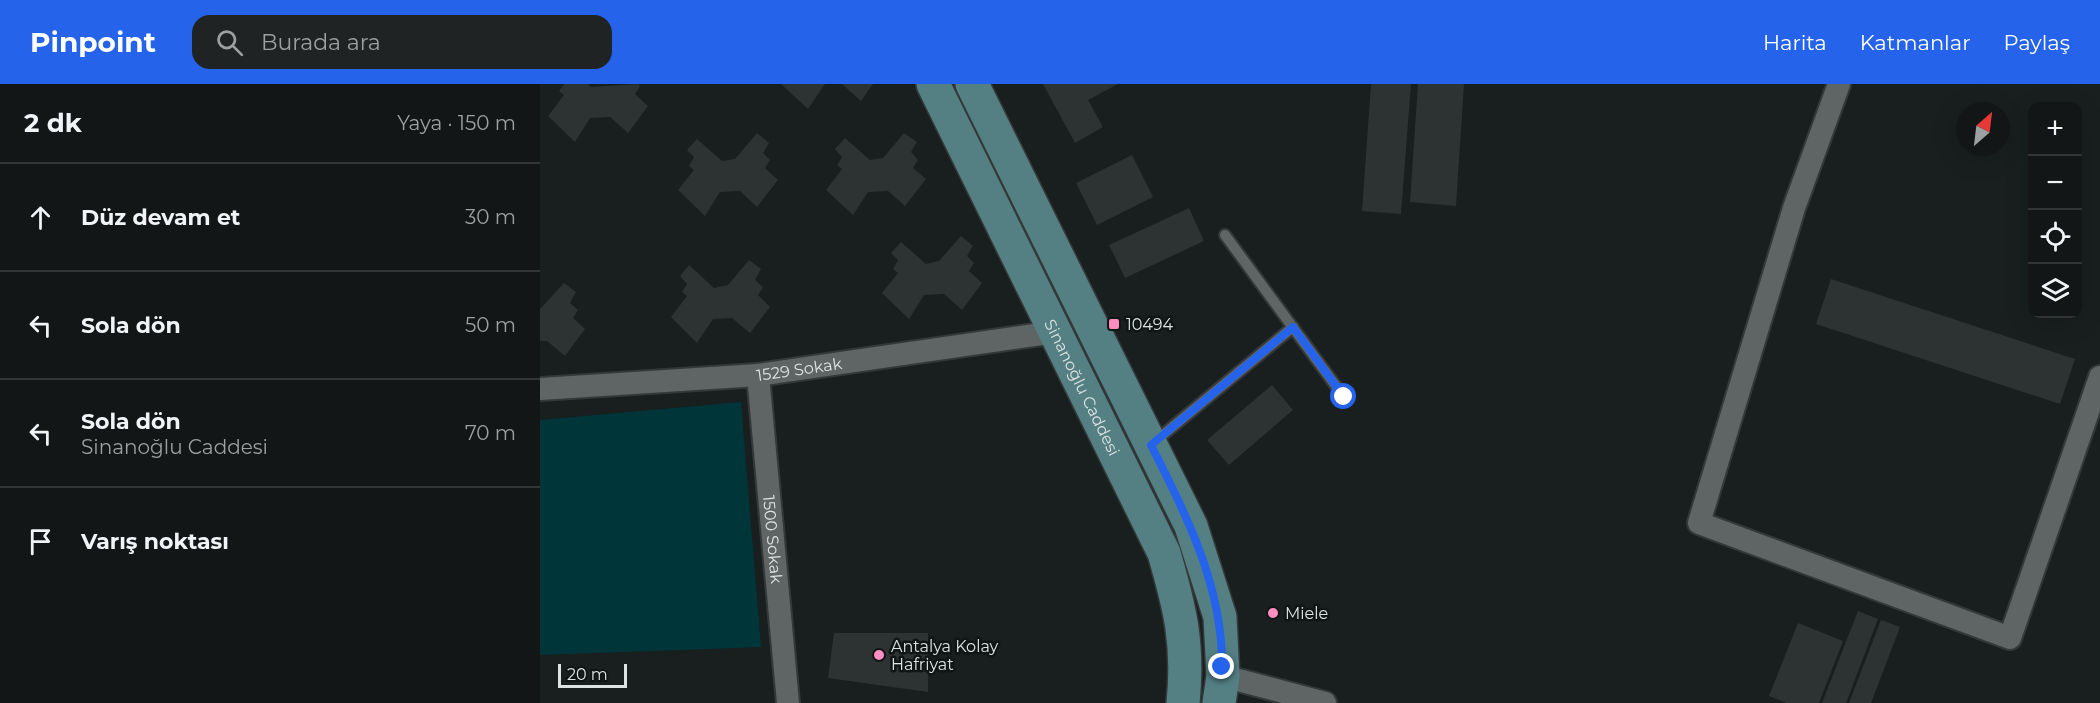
<!DOCTYPE html>
<html lang="tr">
<meta charset="utf-8">
<style>
body{margin:0;font-family:Montserrat,sans-serif;background:#202323;color:#f1f3f6}
.controls{position:absolute;right:18px;top:18px;display:grid;overflow:hidden;border-radius:12px;box-shadow:0 6px 24px #0002}
.controls button{width:54px;height:54px;display:grid;place-items:center;padding:0;border:0;border-bottom:2px solid #323535;background:#131616;color:#f1f3f6;font:30px sans-serif}
.compass{position:absolute;left:1416px;top:18px;width:54px;height:54px;border-radius:50%;background:#131616;box-shadow:0 6px 24px #0002;rotate:28deg}
.scale{position:absolute;left:18px;bottom:15px;width:69px;box-sizing:border-box;padding-left:6px;border:3px solid #dee2e2;border-top:0;font-size:16px;line-height:21px;white-space:nowrap;color:#dee2e2;-webkit-text-stroke:4px #101515;paint-order:stroke}
.stop{position:absolute;width:18px;height:18px;margin:-14px;border:4px solid #2563eb;border-radius:50%;background:#fff}
.stop.end{background:#2563eb;border-color:#fff;box-shadow:0 2px 6px #0008}
.list{margin:0;padding:0;list-style:none}
h2{display:flex;justify-content:space-between;align-items:center;height:78px;margin:0;padding:0 24px;font-size:26px}
h2 small{font-size:20px;font-weight:400;color:#9d9fa1}
.list li{display:grid;grid-template-columns:39px 1fr auto;gap:18px;align-items:center;box-sizing:border-box;height:108px;padding:0 24px;border-top:2px solid #323535}
.list b{display:block;font-size:22px;white-space:nowrap}
.list p{margin:0;font-size:20px;white-space:nowrap;color:#9d9fa1}
.list em{font-size:20px;font-style:normal;color:#9d9fa1}
.icon{flex:none;width:33px;height:33px;fill:none;stroke:currentColor;stroke-width:2;stroke-linecap:round;stroke-linejoin:round}
.map{position:relative;flex:none;width:1560px;height:619px;overflow:hidden}
header{display:flex;align-items:center;gap:36px;box-sizing:border-box;height:84px;padding:0 30px;background:#2563eb;color:#fff}
header strong{font-size:28px}
nav{display:flex;gap:33px;margin-inline-start:auto;font-size:21px}
.search{width:420px;height:54px;background:#202323;display:flex;align-items:center;gap:15px;box-sizing:border-box;padding:0 21px;border-radius:18px;color:#9d9fa1;font-size:22px}
main{display:flex}
aside{flex:1;background:#131616}
.map>svg:first-child{display:block}
</style>
<header>
<strong>Pinpoint</strong>
<div class="search"><svg class="icon" aria-label="search" viewBox="0 0 24 24"><circle cx="10" cy="10" r="6"/><path d="M15 15l6 6"/></svg>Burada ara</div>
<nav><a>Harita</a><a>Katmanlar</a><a>Paylaş</a></nav>
</header>
<main>
<aside>
<h2>2 dk<small>Yaya · 150 m</small></h2>
<ul class="list">
<li><svg class="icon" aria-label="ahead" viewBox="0 0 24 24"><path d="M12 20V5M6 11l6-6 6 6"/></svg><div><b>Düz devam et</b></div><em>30 m</em></li>
<li><svg class="icon" aria-label="left" viewBox="0 0 24 24"><path d="M17 20v-9H6M10 6l-5 5 5 5"/></svg><div><b>Sola dön</b></div><em>50 m</em></li>
<li><svg class="icon" aria-label="left" viewBox="0 0 24 24"><path d="M17 20v-9H6M10 6l-5 5 5 5"/></svg><div><b>Sola dön</b><p>Si̇nanoğlu Caddesi</p></div><em>70 m</em></li>
<li><svg class="icon" aria-label="arrive" viewBox="0 0 24 24"><path d="M6 21V4h12l-3 4 3 4H6"/></svg><div><b>Varış noktası</b></div></li>
</ul>
</aside>
<div class="map">
<svg width="1560" height="619" viewBox="0 0 1560 619">
<rect width="100%" height="100%" fill="#191e1e"/>
<!-- green -->
<path fill="#00363a" d="M201 318 221 563 0 571V336Z"/>
<!-- building -->
<path fill="#2d3333" d="M24 0H48L51 3 98 0 100 2 95 10 108 22 88 49 70 33 50 34 35 58 8 32 24 11 19 7Z
M241 0H285L268 25Z
M302 0H333L321 17Z
M503 0H578L548 16 563 43 535 59Z
M831 0H871L861 130 822 127Z
M878 0H924L916 122 870 118Z
M217 49 229 59 223 69 230 76 225 84 238 96 217 123 200 107 180 108 165 132 138 106 154 86 149 82 154 73 147 66 157 55 182 77 195 75Z
M364 49 377 58 371 68 378 76 373 84 386 95 365 122 348 107 328 108 313 131 286 106 302 85 297 81 302 73 295 65 305 54 330 76 343 74Z
M592 71 613 113 557 141 536 99Z
M649 124 664 157 585 194 569 161Z
M421 152 433 162 427 172 434 179 429 187 442 199 422 226 404 210 384 211 369 235 342 209 358 189 353 185 358 176 351 169 361 158 386 180 399 177Z
M209 176 221 185 215 196 223 203 218 211 230 223 210 249 192 234 173 235 157 259 131 233 147 212 142 208 147 200 140 192 149 181 174 204 188 201Z
M1291 195 1535 275 1520 320 1276 240Z
M24 199 36 208 30 219 38 226 33 234 45 245 25 272 7 257H0V225Z
M732 301 753 326 689 381 667 356Z
M1318 527 1338 535 1306 619H1282Z
M1341 536 1360 543 1331 619H1309Z
M1258 539 1303 557 1279 619H1247L1229 612Z
M294 549H388V608L288 594Z"/>
<g fill="none" stroke-linecap="round" stroke-linejoin="round">
<!-- service casing -->
<g stroke="#343838" stroke-width="14">
<path id="service" d="M685 151 804 313
M613 359 753 243"/>
</g>
<!-- minor casing -->
<g stroke="#343838" stroke-width="26">
<g id="minor">
<path d="M1299 0 1254 124 1159 439 1470 554 1560 293"/>
<path id="s1" d="M218 291 248 619"/>
<path id="s2" d="M0 305 218 291 515 248"/>
<path d="M683 592 785 619"/>
</g>
</g>
<!-- primary casing -->
<g stroke="#343838" stroke-width="36">
<g id="primary">
<path id="s3" d="M393 0 624 469C640 524 649 560 643 619"/>
<path d="M432 0 651 442 680 533 683 592 679 619"/>
</g>
</g>
<!-- service -->
<use href="#service" stroke="#5f6565" stroke-width="10"/>
<!-- minor -->
<use href="#minor" stroke="#5f6565" stroke-width="22"/>
<!-- primary -->
<use href="#primary" stroke="#548084" stroke-width="33"/>
</g>
<g fill="none" stroke-linecap="round" stroke-linejoin="round">
<!-- route -->
<path stroke="#2563eb" stroke-width="8" d="M682 583C683 502 646 431 611 361L753 243 804 313"/>
</g>
<!-- markers -->
<g fill="#fd8ebf" stroke="#101515" stroke-width="2">
<rect x="568" y="234" width="12" height="12" rx="3"/>
<circle cx="733" cy="529" r="6"/>
<circle cx="339" cy="571" r="6"/>
</g>
<g text-anchor="middle" dominant-baseline="central" stroke-width="5" stroke-linejoin="round" paint-order="stroke">
<!-- poi labels -->
<g font-size="16" fill="#dee2e2" stroke="#101515" text-anchor="start">
<text x="586" y="240">10494</text>
<text x="745" y="529">Miele</text>
<text x="351" y="562">Antalya Kolay<tspan x="351" dy="18">Hafriyat</tspan></text>
</g>
<!-- street labels -->
<g font-size="16" fill="#dee2e2" stroke="#101515">
<text stroke="none"><textPath href="#s2" startOffset="260">1529 Sokak</textPath></text>
<text stroke="none"><textPath href="#s3" startOffset="338">Si̇nanoğlu Caddesi</textPath></text>
<text stroke="none"><textPath href="#s1" startOffset="165">1500 Sokak</textPath></text>
</g>
</g>
</svg>
<div class="controls">
<button>+</button>
<button>−</button>
<button><svg class="icon" aria-label="locate" viewBox="0 0 24 24"><circle cx="12" cy="12" r="6"/><path d="M12 2v4M12 18v4M2 12h4M18 12h4"/></svg></button>
<button><svg class="icon" aria-label="layers" viewBox="0 0 24 24"><path d="M12 4l9 5-9 5-9-5zM3 14l9 5 9-5"/></svg></button>
</div>
<svg class="compass" viewBox="-18 -18 36 36"><path d="M0-13l5 13h-10z" fill="#e53935"/><path d="M0 13l5-13h-10z" fill="#9d9fa1"/></svg>
<div class="scale">20 m</div>
<div class="stop" style="left:804px;top:313px"></div>
<div class="stop end" style="left:682px;top:583px"></div>
</div>
</main>
